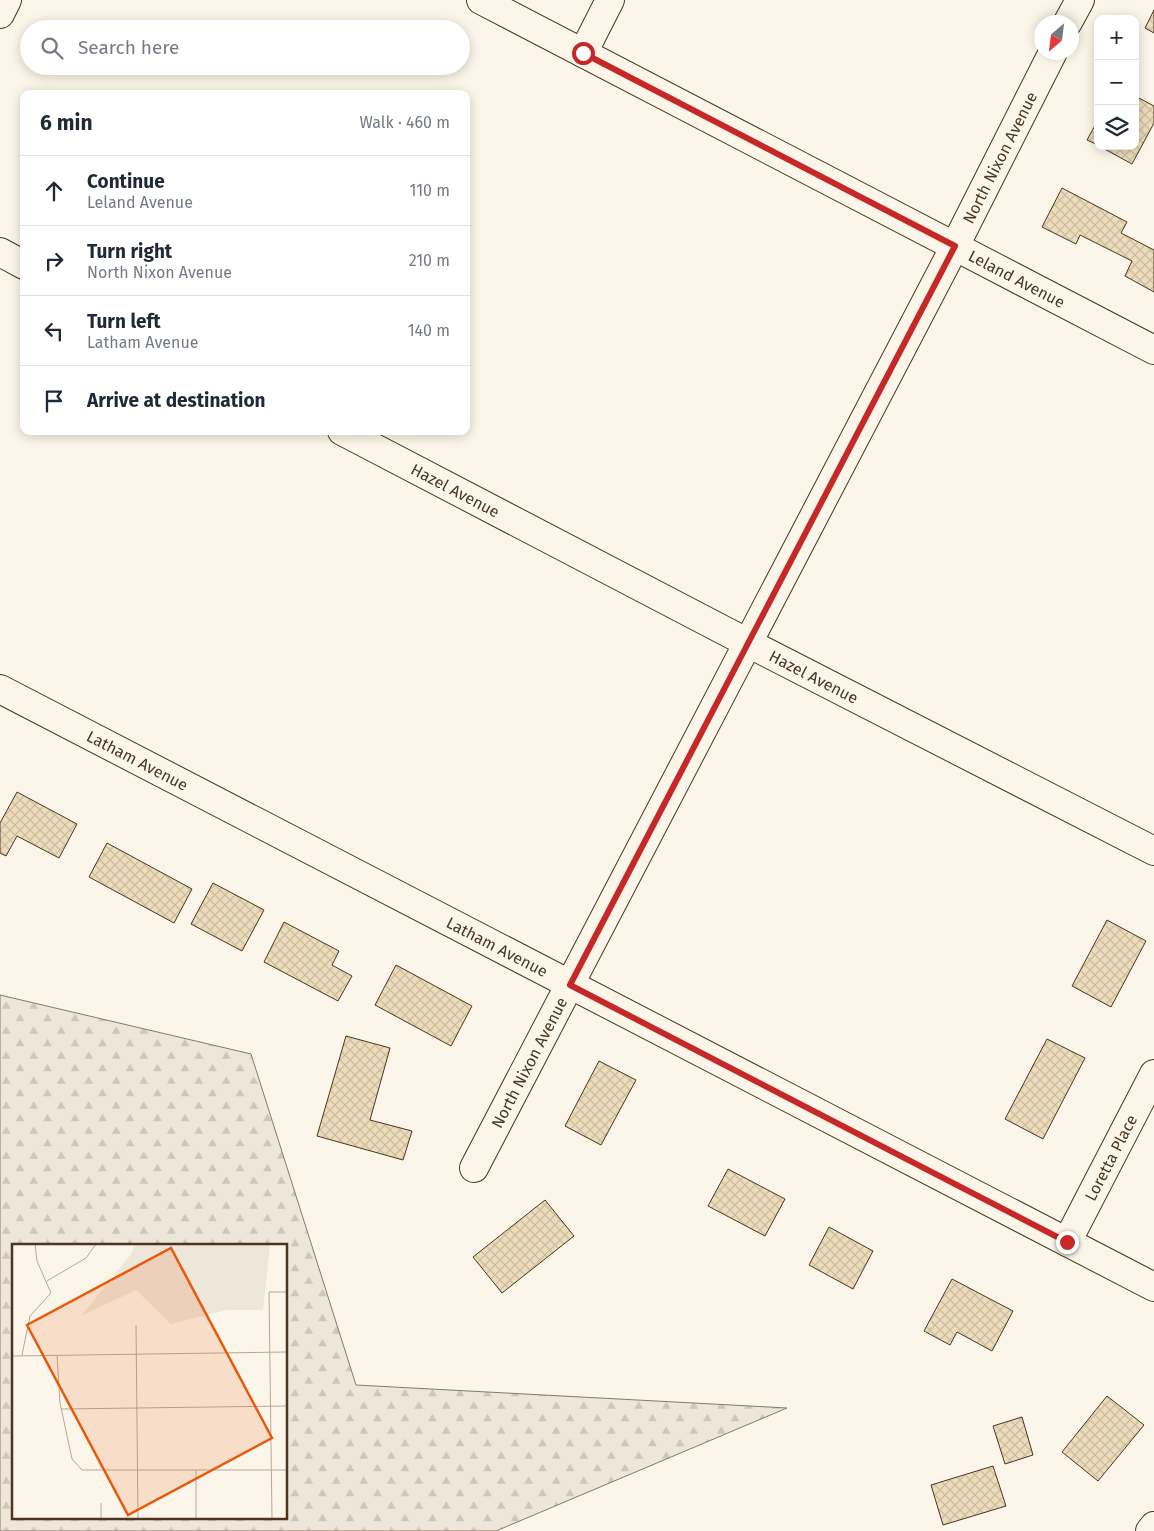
<!DOCTYPE html>
<meta charset="utf-8">
<style>
body{margin:0;font-family:"Fira Sans",sans-serif;background:#f2f2f3;color:#1f2937}
.controls{position:absolute;right:15px;top:15px;display:grid;overflow:hidden;border-radius:10px;box-shadow:0 2px 12px #0003}
.controls button{width:45px;height:45px;display:grid;place-items:center;padding:0;border:0;border-bottom:1px solid #e0e1e3;background:#fff;color:#1f2937;font:25px sans-serif}
.compass{position:absolute;left:1034px;top:15px;width:45px;height:45px;border-radius:50%;background:#fff;box-shadow:0 2px 12px #0003;rotate:208deg}
.stop{position:absolute;width:15px;height:15px;margin:-11px;border:4px solid #c62828;border-radius:50%;background:#fff}
.stop.end{background:#c62828;border-color:#fff;box-shadow:0 1px 5px #0008}
.list{margin:0;padding:0;list-style:none}
h2{display:flex;justify-content:space-between;align-items:center;height:65px;margin:0;padding:0 20px;font-size:21px}
h2 small{font-size:16px;font-weight:400;color:#747a83}
.list li{display:grid;grid-template-columns:32px 1fr auto;gap:15px;align-items:center;box-sizing:border-box;height:70px;padding:0 20px;border-top:1px solid #e0e1e3}
.list b{display:block;font-size:19px;white-space:nowrap}
.list p{margin:0;font-size:16px;white-space:nowrap;color:#747a83}
.list em{font-size:16px;font-style:normal;color:#747a83}
.icon{flex:none;width:28px;height:28px;fill:none;stroke:currentColor;stroke-width:2;stroke-linecap:round;stroke-linejoin:round}
.map{position:relative;flex:none;width:1154px;height:1531px;overflow:hidden}
.search{position:absolute;background:#fff;box-shadow:0 2px 12px #0003;left:20px;top:20px;width:450px;height:55px;display:flex;align-items:center;gap:12px;box-sizing:border-box;padding:0 18px;border-radius:28px;color:#747a83;font-size:19px}
.panel{position:absolute;background:#fff;box-shadow:0 2px 12px #0003;left:20px;top:90px;width:450px;height:345px;border-radius:10px}
.map>svg:first-child{display:block}
</style>
<div class="map">
<svg width="1154" height="1531" viewBox="0 0 1154 1531">
<defs>
<pattern id="forest-firs" width="22" height="20" patternUnits="userSpaceOnUse" patternTransform="scale(1.25)"><rect width="22" height="20" fill="#ede6d9"/><path d="M5 1l3.5 6h-7zM16 11l3.5 6h-7z" fill="#cdc6ba"/></pattern>
<pattern id="building-cross-hatch" width="8" height="8" patternUnits="userSpaceOnUse" patternTransform="scale(1.25)"><rect width="8" height="8" fill="#ecdcbc"/><path d="M0 0l8 8M0 8l8-8" fill="none" stroke="#ccbda1"/></pattern>
</defs>
<rect width="100%" height="100%" fill="#fbf6e9"/>
<!-- forest -->
<path fill="url(#forest-firs)" stroke="#887966" fill-rule="evenodd" d="M0 995 251 1054 356 1385 787 1408 496 1531H0ZM14 1245H286V1517H14Z"/>
<!-- building -->
<path fill="url(#building-cross-hatch)" stroke="#4a3520" d="M1154 10V33L1145 28Z
M1135 96 1154 106V123L1132 164 1099 146H1135Z
M1098 120V145L1087 140Z
M1062 188 1127 222 1121 233 1154 250V292L1125 276 1132 261 1080 235 1076 244 1042 227Z
M17 792 77 824 59 858 17 836 6 856 0 853V823Z
M107 843 192 889 174 923 89 877Z
M213 883 264 910 242 951 191 924Z
M1107 920 1146 941 1111 1007 1072 986Z
M284 922 339 951 332 965 352 976 338 1001 264 962Z
M396 965 472 1006 451 1046 375 1005Z
M346 1036 390 1048 370 1120 412 1131 403 1160 317 1136Z
M1047 1039 1085 1058 1043 1139 1005 1119Z
M599 1061 636 1080 601 1145 565 1126Z
M728 1169 785 1199 765 1236 708 1206Z
M545 1200 574 1236 502 1293 473 1257Z
M829 1227 873 1251 853 1289 809 1265Z
M952 1279 1013 1311 992 1351 957 1332 950 1345 924 1331Z
M1107 1396 1144 1425 1098 1481 1062 1452Z
M1022 1417 1033 1455 1005 1464 993 1426Z
M993 1466 1006 1506 943 1525 931 1485Z"/>
<g fill="none" stroke-linecap="round" stroke-linejoin="round">
<!-- minor casing -->
<g stroke="#4a3520" stroke-width="30">
<g id="minor">
<path id="s1" d="M481 0 1154 350"/>
<path d="M0 14 7 0"/>
<path d="M1068 22 1080 0"/>
<path d="M583 53 610 0"/>
<path d="M0 252 24 265"/>
<path id="s2" d="M342 431 748 643 1154 851"/>
<path id="s3" d="M0 689 1154 1287"/>
<path id="s4" d="M474 1168 955 246 1053 52"/>
<path id="s5" d="M1067 1242 1154 1074"/>
<path d="M1150 1531 1154 1526"/>
</g>
</g>
<!-- minor -->
<use href="#minor" stroke="#fbf6e9" stroke-width="28"/>
</g>
<g fill="none" stroke-linecap="round" stroke-linejoin="round">
<!-- route -->
<path stroke="#c62828" stroke-width="6" d="M583 53 955 246 570 985 1067 1242"/>
</g>
<g text-anchor="middle" dominant-baseline="central" stroke-width="4" stroke-linejoin="round" paint-order="stroke">
<!-- street labels -->
<g font-size="16" fill="#4a3520" stroke="#fbf6e9">
<text stroke="none"><textPath href="#s4" startOffset="1139">North Nixon Avenue</textPath></text>
<text stroke="none"><textPath href="#s1" startOffset="604">Leland Avenue</textPath></text>
<text stroke="none"><textPath href="#s2" startOffset="128">Hazel Avenue</textPath></text>
<text stroke="none"><textPath href="#s2" startOffset="532">Hazel Avenue</textPath></text>
<text stroke="none"><textPath href="#s3" startOffset="155">Latham Avenue</textPath></text>
<text stroke="none"><textPath href="#s3" startOffset="560">Latham Avenue</textPath></text>
<text stroke="none"><textPath href="#s4" startOffset="119">North Nixon Avenue</textPath></text>
<text stroke="none"><textPath href="#s5" startOffset="95">Loretta Place</textPath></text>
</g>
</g>
<!-- overview -->
<g transform="translate(12 1244)">
<rect width="275" height="275" fill="#fbf6e9"/>
<path d="M122 0H258L251 66H214L159 80 124 46 69 72 120 9Z" fill="#ede6d9"/>
<path fill="none" stroke="#b4a999" stroke-width="1" d="M35 37 74 14 84 0M124 81 126 275M10 111 18 72 39 49 25 17 23 0M45 111 48 159 60 215 70 226H275M0 112 275 108M50 165 275 162M184 226V275M89 259V275M260 275 257 48H275"/>
<path fill="#e8590c" fill-opacity="0.15" stroke="#e8590c" stroke-width="2.5" d="M159 4 260 194 116 271 15 81Z"/>
<rect width="275" height="275" fill="none" stroke="#4a3520" stroke-width="2.5"/>
</g>
</svg>
<div class="controls">
<button>+</button>
<button>−</button>
<button><svg class="icon" aria-label="layers" viewBox="0 0 24 24"><path d="M12 4l9 5-9 5-9-5zM3 14l9 5 9-5"/></svg></button>
</div>
<svg class="compass" viewBox="-18 -18 36 36"><path d="M0-13l5 13h-10z" fill="#e53935"/><path d="M0 13l5-13h-10z" fill="#747a83"/></svg>
<div class="stop" style="left:583px;top:53px"></div>
<div class="stop end" style="left:1067px;top:1242px"></div>
<div class="search"><svg class="icon" aria-label="search" viewBox="0 0 24 24"><circle cx="10" cy="10" r="6"/><path d="M15 15l6 6"/></svg>Search here</div>
<section class="panel">
<h2>6 min<small>Walk · 460 m</small></h2>
<ul class="list">
<li><svg class="icon" aria-label="ahead" viewBox="0 0 24 24"><path d="M12 20V5M6 11l6-6 6 6"/></svg><div><b>Continue</b><p>Leland Avenue</p></div><em>110 m</em></li>
<li><svg class="icon" aria-label="right" viewBox="0 0 24 24"><path d="M7 20v-9h11M14 6l5 5-5 5"/></svg><div><b>Turn right</b><p>North Nixon Avenue</p></div><em>210 m</em></li>
<li><svg class="icon" aria-label="left" viewBox="0 0 24 24"><path d="M17 20v-9H6M10 6l-5 5 5 5"/></svg><div><b>Turn left</b><p>Latham Avenue</p></div><em>140 m</em></li>
<li><svg class="icon" aria-label="arrive" viewBox="0 0 24 24"><path d="M6 21V4h12l-3 4 3 4H6"/></svg><div><b>Arrive at destination</b></div></li>
</ul>
</section>
</div>
